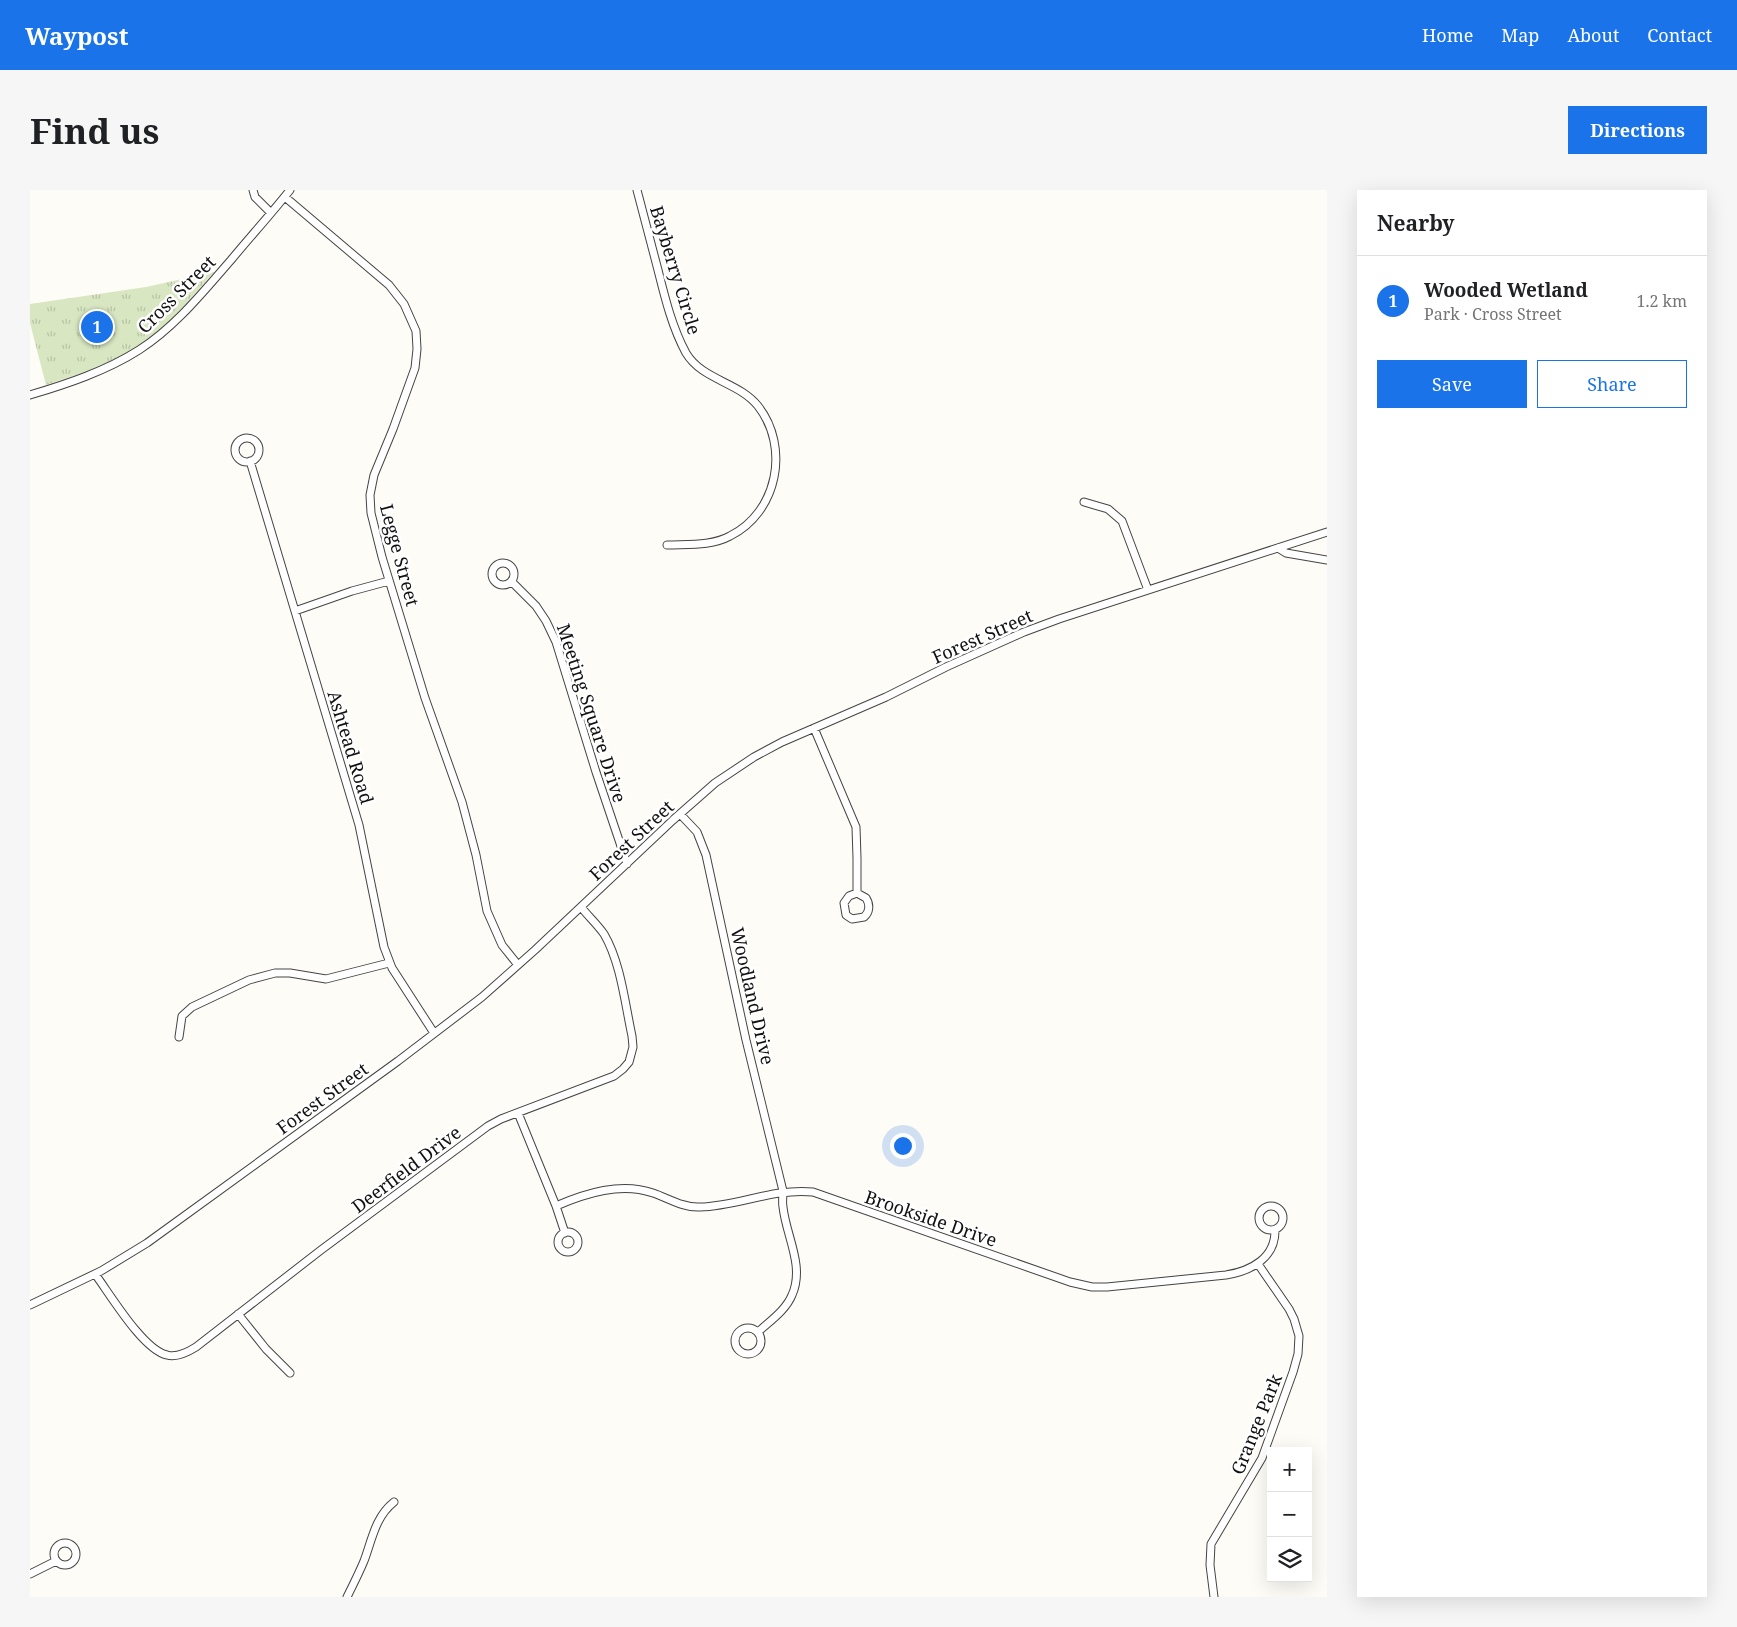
<!DOCTYPE html>
<meta charset="utf-8">
<style>
body{margin:0;font-family:"Noto Serif",serif;background:#f6f6f6;color:#202124}
.controls{position:absolute;right:15px;bottom:15px;display:grid;overflow:hidden;border-radius:0px;box-shadow:0 5px 20px #0002}
.controls button{width:45px;height:45px;display:grid;place-items:center;padding:0;border:0;border-bottom:1px solid #e0e0e0;background:#fff;color:#202124;font:25px sans-serif}
.you{position:absolute;left:872px;top:955px;width:18px;height:18px;margin:-12px;border:4px solid #fff;border-radius:50%;background:#1a73e8;box-shadow:0 0 0 8px #1a73e833}
.badge{display:grid;place-items:center;width:32px;height:32px;border-radius:50%;background:#1a73e8;color:#fff;font-size:16px;font-weight:700}
.pin{position:absolute;translate:-50% -50%;border:2px solid #fff;box-shadow:0 1px 5px #0006}
.list{margin:0;padding:0;list-style:none}
h2{display:flex;justify-content:space-between;align-items:center;height:65px;margin:0;padding:0 20px;font-size:21px}
h2 small{font-size:16px;font-weight:400;color:#757577}
.list li{display:grid;grid-template-columns:32px 1fr auto;gap:15px;align-items:center;box-sizing:border-box;height:90px;padding:0 20px;border-top:1px solid #e0e0e0}
.list b{display:block;font-size:19px;white-space:nowrap}
.list p{margin:0;font-size:16px;white-space:nowrap;color:#757577}
.list em{font-size:16px;font-style:normal;color:#757577}
.actions{display:flex;gap:10px;padding:15px 20px}
.actions a{flex:1;padding:11px 0;border:1px solid #1a73e8;border-radius:0px;text-align:center;font-size:18px;color:#1a73e8}
.actions .main{background:#1a73e8;color:#fff}
.icon{flex:none;width:28px;height:28px;fill:none;stroke:currentColor;stroke-width:2;stroke-linecap:round;stroke-linejoin:round}
.map{position:relative;flex:none;width:1297px;height:1407px;overflow:hidden;border-radius:0px}
header{display:flex;align-items:center;gap:30px;box-sizing:border-box;height:70px;padding:0 25px;background:#1a73e8;color:#fff}
header strong{font-size:24px}
nav{display:flex;gap:28px;margin-inline-start:auto;font-size:18px}
.intro{display:flex;align-items:center;justify-content:space-between;box-sizing:border-box;height:120px;padding:0 30px}
h1{margin:0;font-size:35px}
.button{padding:12px 22px;border-radius:0px;background:#1a73e8;color:#fff;font-size:18px;font-weight:700}
main{display:flex;gap:30px;padding:0 30px}
aside{flex:1;background:#fff;border-radius:0px;box-shadow:0 5px 20px #0002}
.map>svg:first-child{display:block}
</style>
<header>
<strong>Waypost</strong>
<nav><a>Home</a><a>Map</a><a>About</a><a>Contact</a></nav>
</header>
<div class="intro"><h1>Find us</h1><a class="button">Directions</a></div>
<main>
<div class="map">
<svg width="1297" height="1407" viewBox="0 0 1297 1407">
<defs>
<pattern id="grass-tufts" width="24" height="20" patternUnits="userSpaceOnUse" patternTransform="scale(1.25)"><rect width="24" height="20" fill="#d8e6c1"/><path d="M3 7l-1-3M5 7V3M7 7l1-3M15 17l-1-3M17 17v-4M19 17l1-3" fill="none" stroke="#b8c4a5"/></pattern>
</defs>
<rect width="100%" height="100%" fill="#fefcf6"/>
<!-- grass -->
<path fill="url(#grass-tufts)" d="M184 82C167 101 148 125 129 141 96 169 56 182 16 195L0 133V114L116 97Z"/>
<g fill="none" stroke-linecap="round" stroke-linejoin="round">
<!-- minor casing -->
<g stroke="#444" stroke-width="9">
<path id="minor" d="M223 0 225 7 241 23
M607 0C614 27 621 54 628 80 635 108 642 137 656 163 672 190 709 192 728 216 760 257 748 322 700 346 682 356 658 354 637 355
M255 7 359 95 374 114 386 141 387 159 385 178 363 239 344 285 340 305 341 323 352 367 395 508 432 612 446 665 457 721 472 755 488 775
M0 205C37 194 76 181 109 160 145 137 173 102 201 70 221 46 241 24 260 0
M205 260a12 12 0 1 1 24 0a12 12 0 1 1-24 0Z
M220 271 329 635 354 757 362 778 404 843
M1054 312 1078 319 1092 331 1118 400
M1248 358 1256 363 1297 370
M462 384a11 11 0 1 1 22 0a11 11 0 1 1-22 0Z
M482 392 506 416 516 431 526 452 566 582 597 674
M265 421 322 401 359 391
M784 538 826 637 827 668V703L819 706 814 713 816 725 822 729 834 727C840 722 840 714 836 708L827 703
M650 624 667 642 676 665 716 850 753 1001C753 1007 752 1012 753 1017 756 1046 775 1076 762 1105 756 1120 740 1131 728 1142
M149 847 152 826 162 817 219 790 245 783H260L296 789 359 773
M488 923 526 1016 535 1043
M526 1016C556 1003 591 992 623 1003 638 1008 653 1018 670 1017 708 1016 743 998 783 1002L1040 1092 1062 1097H1077L1196 1085C1221 1081 1246 1068 1245 1039
M1229 1028a12 12 0 1 1 24 0a12 12 0 1 1-24 0Z
M528 1052a10 10 0 1 1 20 0a10 10 0 1 1-20 0Z
M65 1084C80 1104 113 1160 137 1165 147 1168 158 1162 166 1157L291 1060 458 936 471 929 584 886 593 879 599 872 603 857 602 846C595 814 591 773 574 744 567 734 558 726 551 717
M0 1115 71 1081 117 1053 368 871 452 807 505 760 643 630 685 593 724 567 752 552 856 507 916 477 994 442 1029 429 1297 342
M208 1124 236 1159 260 1183
M705 1151a13 13 0 1 1 26 0a13 13 0 1 1-26 0Z
M24 1364a11 11 0 1 1 22 0a11 11 0 1 1-22 0Z
M0 1384 26 1371
M317 1407C323 1395 329 1383 334 1371 342 1350 345 1327 364 1312
M1184 1407 1180 1375 1181 1354 1232 1268 1263 1182 1268 1164 1269 1146 1264 1129 1259 1119 1228 1074"/>
</g>
<!-- minor -->
<use href="#minor" stroke="#fff" stroke-width="7"/>
</g>
<g text-anchor="middle" dominant-baseline="central" stroke-width="5" stroke-linejoin="round" paint-order="stroke">
<!-- street labels -->
<g font-size="18" fill="#111" stroke="#fff">
<text transform="translate(646 80) rotate(73)">Bayberry Circle</text>
<text transform="translate(146 104) rotate(-45)">Cross Street</text>
<text transform="translate(370 365) rotate(75)">Legge Street</text>
<text transform="translate(952 446) rotate(-24)">Forest Street</text>
<text transform="translate(562 523) rotate(72)">Meeting Square Drive</text>
<text transform="translate(321 557) rotate(73)">Ashtead Road</text>
<text transform="translate(601 650) rotate(-43)">Forest Street</text>
<text transform="translate(723 806) rotate(77)">Woodland Drive</text>
<text transform="translate(292 908) rotate(-36)">Forest Street</text>
<text transform="translate(376 979) rotate(-37)">Deerfield Drive</text>
<text transform="translate(901 1028) rotate(19)">Brookside Drive</text>
<text transform="translate(1226 1234) rotate(-68)">Grange Park</text>
</g>
</g>
</svg>
<div class="controls">
<button>+</button>
<button>−</button>
<button><svg class="icon" aria-label="layers" viewBox="0 0 24 24"><path d="M12 4l9 5-9 5-9-5zM3 14l9 5 9-5"/></svg></button>
</div>
<div class="you"></div>
<div class="pin badge" style="left:67px;top:137px">1</div>
</div>
<aside>
<h2>Nearby<small></small></h2>
<ul class="list">
<li><span class="badge">1</span><div><b>Wooded Wetland</b><p>Park · Cross Street</p></div><em>1.2 km</em></li>
</ul>
<div class="actions"><a class="main">Save</a><a>Share</a></div>
</aside>
</main>
